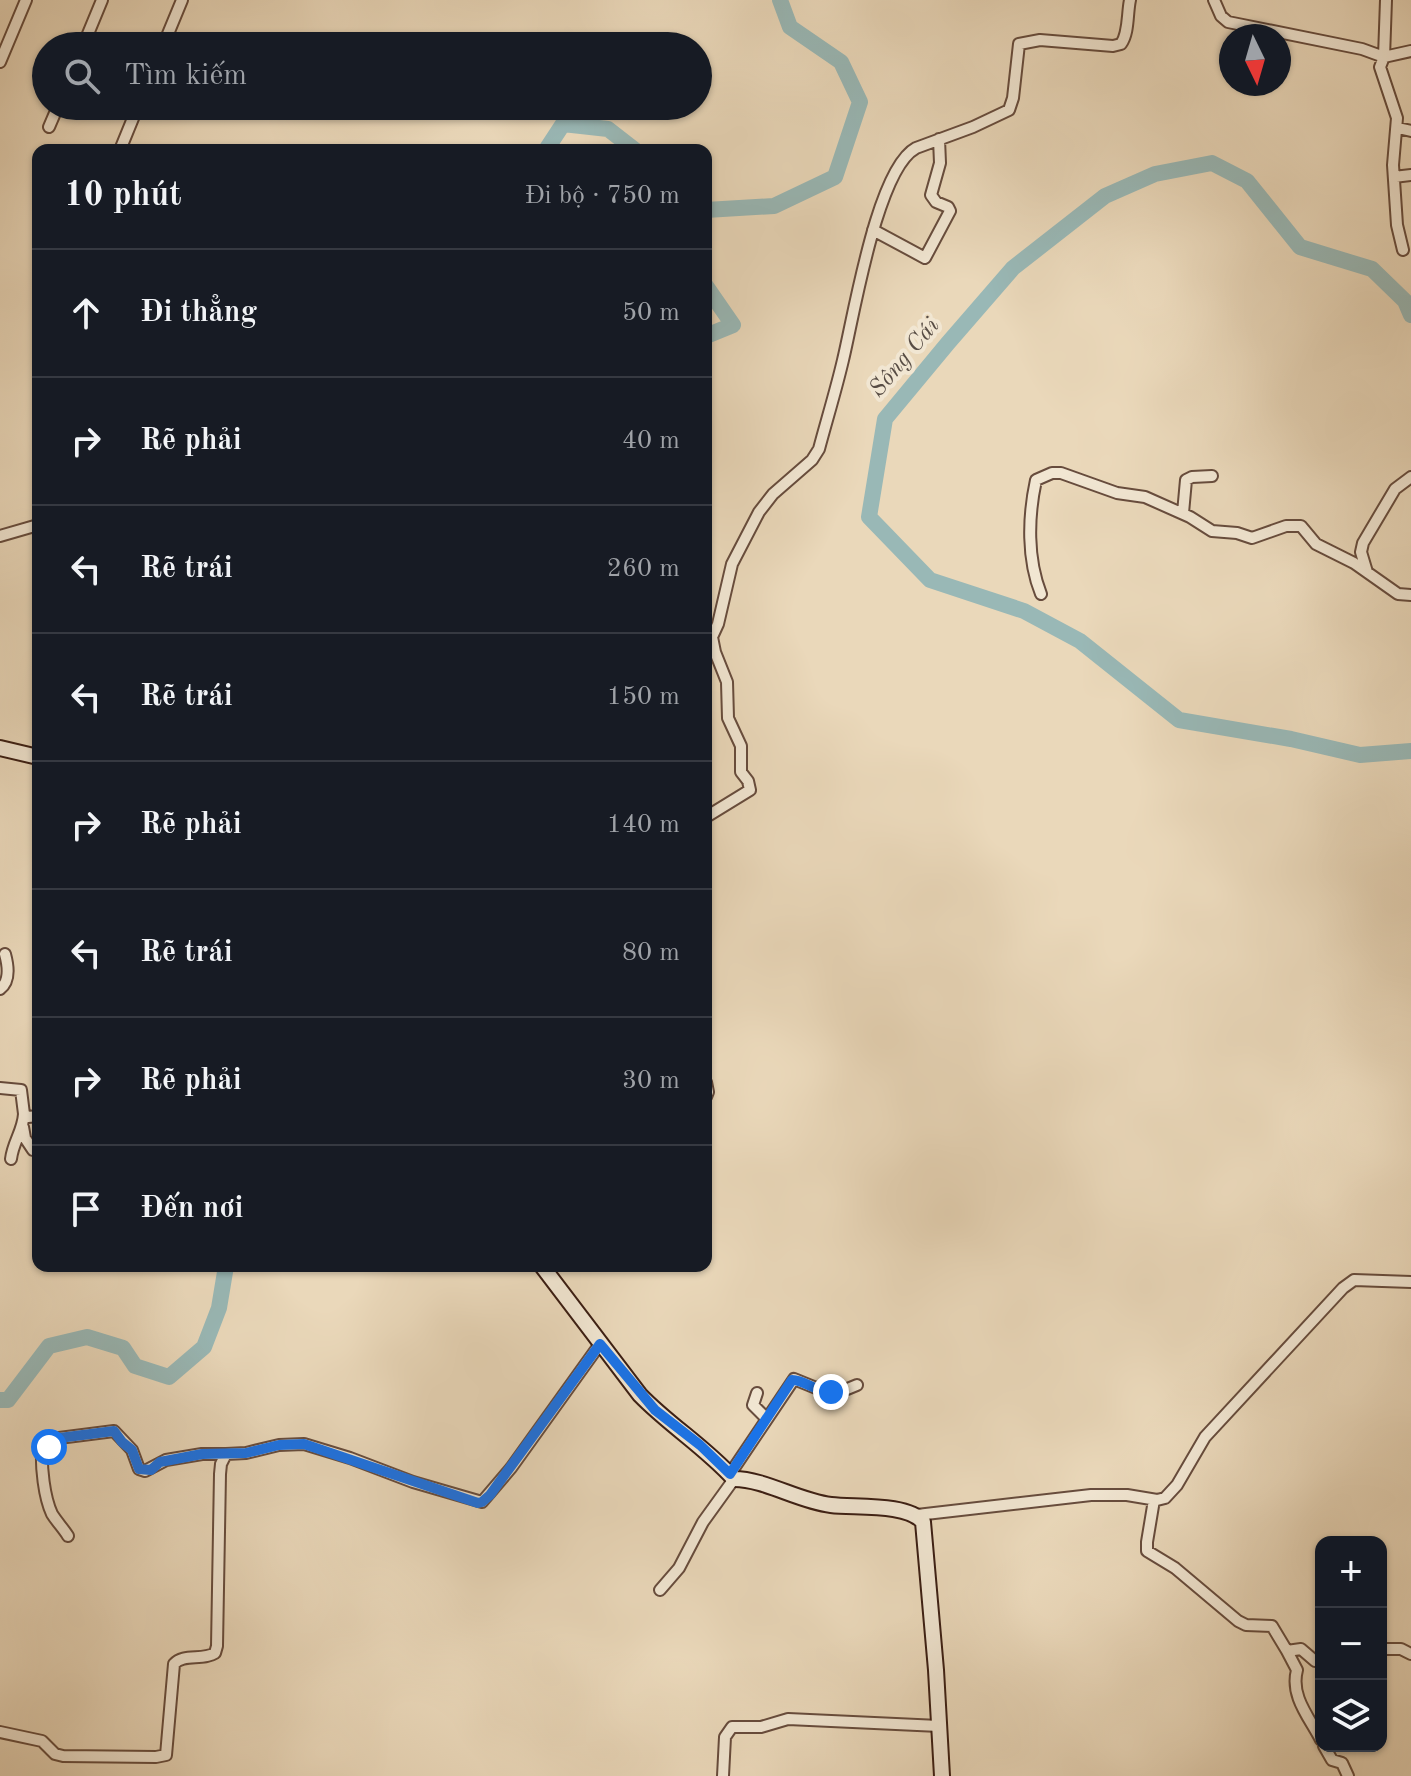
<!DOCTYPE html>
<html lang="vi">
<meta charset="utf-8">
<style>
body{margin:0;font-family:"Old Standard TT",serif;background:#20242c;color:#f1f3f6}
.controls{position:absolute;right:24px;bottom:24px;display:grid;overflow:hidden;border-radius:16px;box-shadow:0 2px 6px #0004}
.controls button{width:72px;height:72px;display:grid;place-items:center;padding:0;border:0;border-bottom:2px solid #363941;background:#171b24;color:#f1f3f6;font:40px sans-serif}
.compass{position:absolute;left:1219px;top:24px;width:72px;height:72px;border-radius:50%;background:#171b24;box-shadow:0 2px 6px #0004;rotate:175deg}
.stop{position:absolute;width:24px;height:24px;margin:-18px;border:6px solid #1a73e8;border-radius:50%;background:#fff}
.stop.end{background:#1a73e8;border-color:#fff;box-shadow:0 2px 8px #0008}
.list{margin:0;padding:0;list-style:none}
h2{display:flex;justify-content:space-between;align-items:center;height:104px;margin:0;padding:0 32px;font-size:34px}
h2 small{font-size:26px;font-weight:400;color:#9ea1a6}
.list li{display:grid;grid-template-columns:52px 1fr auto;gap:24px;align-items:center;box-sizing:border-box;height:128px;padding:0 32px;border-top:2px solid #363941}
.list b{display:block;font-size:30px;white-space:nowrap}
.list em{font-size:26px;font-style:normal;color:#9ea1a6}
.icon{flex:none;width:44px;height:44px;fill:none;stroke:currentColor;stroke-width:2;stroke-linecap:round;stroke-linejoin:round}
.map{position:relative;flex:none;width:1411px;height:1776px;overflow:hidden}
.search{position:absolute;background:#171b24;box-shadow:0 2px 6px #0004;left:32px;top:32px;width:680px;height:88px;display:flex;align-items:center;gap:20px;box-sizing:border-box;padding:0 28px;border-radius:44px;color:#9ea1a6;font-size:30px}
.panel{position:absolute;background:#171b24;box-shadow:0 2px 6px #0004;left:32px;top:144px;width:680px;height:1128px;border-radius:16px}
.map>svg:first-child{display:block}
</style>
<div class="map">
<svg width="1411" height="1776" viewBox="0 0 1411 1776">
<rect width="100%" height="100%" fill="#ead8ba"/>
<filter id="stains"><feTurbulence type="fractalNoise" baseFrequency=".0025" numOctaves="4"/><feColorMatrix values="0 0 0 0 .2 0 0 0 0 .09 0 0 0 0 .02 0 0 0 .5 -.17"/></filter>
<radialGradient id="worn" r=".72"><stop offset=".6" stop-color="#630" stop-opacity="0"/><stop offset="1" stop-color="#630" stop-opacity=".3"/></radialGradient>
<g fill="none" stroke-linecap="round" stroke-linejoin="round">
<!-- river -->
<path stroke="#99b8b6" stroke-width="16" d="M546 150 563 124 608 129 635 150
M706 210 774 206 835 177 860 102 841 62 790 27 780 0
M706 286 733 325 706 336
M1411 315 1405 301 1372 269 1300 247 1247 181 1212 163 1155 174 1105 196 1013 268 948 343 885 419 869 517 930 580 1024 611 1080 641 1179 720 1291 739 1360 755 1411 751
M0 1400H8L49 1346 87 1337 123 1348 135 1366 169 1377 204 1347 219 1308 226 1266"/>
<!-- street casing -->
<g stroke="#674c3d" stroke-width="14">
<path id="street" d="M1214 0 1221 16 1228 22 1362 49 1384 57 1411 51
M1386 0 1384 57 1380 67 1397 118 1393 165 1397 225 1403 250
M83 46 102 0
M163 46 182 0
M0 62 26 0
M49 127 58 106
M1398 128 1411 131
M120 150 138 106
M1394 177 1411 175
M873 230 925 258 950 211 948 207 936 202 931 195 940 163 939 139
M1183 513 1186 480 1192 477 1212 476
M0 536 38 525
M1367 572 1361 552 1363 543 1395 489 1411 477
M1041 594C1027 559 1028 517 1036 480L1052 473H1061L1117 493 1145 497 1190 517 1212 531 1237 533 1252 538 1286 526H1301L1316 544 1354 563 1398 594 1411 595
M706 817 750 790 748 781 741 772V746L728 718 727 682 715 652 712 637 718 624 732 564 759 512 773 494 812 460 819 449C827 419 836 390 843 360 854 315 877 169 916 148L973 127 1009 110 1013 98 1019 44 1040 40 1113 46 1121 44C1129 33 1127 14 1130 0
M0 989C11 981 8 965 5 954
M706 1082 708 1092 706 1097
M0 1088 21 1090 24 1114 28 1117 38 1116
M23 1127 25 1138 33 1150
M11 1159C13 1142 23 1131 24 1114
M757 1393 753 1405 767 1419
M730 1474 794 1379 826 1392H840L857 1385
M1154 1500 1147 1542V1551L1175 1568 1238 1621 1246 1625 1272 1626 1287 1651 1301 1649 1315 1661 1321 1659
M917 1515 1091 1495H1127L1157 1500 1165 1498 1177 1485 1205 1437 1343 1288 1354 1280 1411 1282
M68 1536C63 1528 57 1522 52 1514 44 1497 41 1467 42 1448L52 1447 59 1438 114 1431 132 1450 139 1469 145 1471 166 1460 202 1454H226
M660 1590 679 1568 703 1522 734 1479
M1381 1649H1401L1411 1654
M1287 1651 1297 1670C1290 1696 1309 1717 1321 1740
M0 1732 42 1741 55 1754 63 1756 156 1757 166 1755 174 1664C183 1653 203 1661 215 1653L217 1646 220 1474 221 1464 226 1454 246 1453 279 1445 304 1444 350 1458 413 1482 482 1502 511 1468 600 1344
M1324 1746 1332 1760 1342 1763 1348 1776
M723 1776 725 1737 732 1727H761L788 1719 939 1726"/>
</g>
<!-- secondary casing -->
<g stroke="#3b1e13" stroke-width="18">
<path id="secondary" d="M0 748 38 757
M542 1266 640 1395C669 1425 705 1447 734 1479 765 1479 798 1501 831 1505 855 1508 907 1503 923 1522L936 1670 942 1776"/>
</g>
<!-- street -->
<use href="#street" stroke="#f1e6d2" stroke-width="10"/>
<!-- secondary -->
<use href="#secondary" stroke="#f1e6d2" stroke-width="14"/>
</g>
<g fill="none" stroke-linecap="round" stroke-linejoin="round">
<!-- route -->
<path stroke="#1a73e8" stroke-width="10" d="M49 1447 59 1438 114 1431 122 1442 132 1450 139 1469 151 1470 160 1462 202 1454 246 1453 279 1445 304 1444 478 1503 482 1502 490 1495 600 1344 655 1410 700 1445 730 1474 792 1380C805 1380 816 1392 831 1392"/>
</g>
<g text-anchor="middle" dominant-baseline="central" stroke-width="8" stroke-linejoin="round" paint-order="stroke">
<!-- water labels -->
<g font-size="24" font-style="italic" fill="#574c44" stroke="#f1e6d2">
<text transform="translate(905 358) rotate(-50)">Sông Cái</text>
</g>
</g>
<rect width="100%" height="100%" filter="url(#stains)"/>
<rect width="100%" height="100%" fill="url(#worn)"/>
</svg>
<div class="controls">
<button>+</button>
<button>−</button>
<button><svg class="icon" aria-label="layers" viewBox="0 0 24 24"><path d="M12 4l9 5-9 5-9-5zM3 14l9 5 9-5"/></svg></button>
</div>
<svg class="compass" viewBox="-18 -18 36 36"><path d="M0-13l5 13h-10z" fill="#e53935"/><path d="M0 13l5-13h-10z" fill="#9ea1a6"/></svg>
<div class="stop" style="left:49px;top:1447px"></div>
<div class="stop end" style="left:831px;top:1392px"></div>
<div class="search"><svg class="icon" aria-label="search" viewBox="0 0 24 24"><circle cx="10" cy="10" r="6"/><path d="M15 15l6 6"/></svg>Tìm kiếm</div>
<section class="panel">
<h2>10 phút<small>Đi bộ · 750 m</small></h2>
<ul class="list">
<li><svg class="icon" aria-label="ahead" viewBox="0 0 24 24"><path d="M12 20V5M6 11l6-6 6 6"/></svg><div><b>Đi thẳng</b></div><em>50 m</em></li>
<li><svg class="icon" aria-label="right" viewBox="0 0 24 24"><path d="M7 20v-9h11M14 6l5 5-5 5"/></svg><div><b>Rẽ phải</b></div><em>40 m</em></li>
<li><svg class="icon" aria-label="left" viewBox="0 0 24 24"><path d="M17 20v-9H6M10 6l-5 5 5 5"/></svg><div><b>Rẽ trái</b></div><em>260 m</em></li>
<li><svg class="icon" aria-label="left" viewBox="0 0 24 24"><path d="M17 20v-9H6M10 6l-5 5 5 5"/></svg><div><b>Rẽ trái</b></div><em>150 m</em></li>
<li><svg class="icon" aria-label="right" viewBox="0 0 24 24"><path d="M7 20v-9h11M14 6l5 5-5 5"/></svg><div><b>Rẽ phải</b></div><em>140 m</em></li>
<li><svg class="icon" aria-label="left" viewBox="0 0 24 24"><path d="M17 20v-9H6M10 6l-5 5 5 5"/></svg><div><b>Rẽ trái</b></div><em>80 m</em></li>
<li><svg class="icon" aria-label="right" viewBox="0 0 24 24"><path d="M7 20v-9h11M14 6l5 5-5 5"/></svg><div><b>Rẽ phải</b></div><em>30 m</em></li>
<li><svg class="icon" aria-label="arrive" viewBox="0 0 24 24"><path d="M6 21V4h12l-3 4 3 4H6"/></svg><div><b>Đến nơi</b></div></li>
</ul>
</section>
</div>
